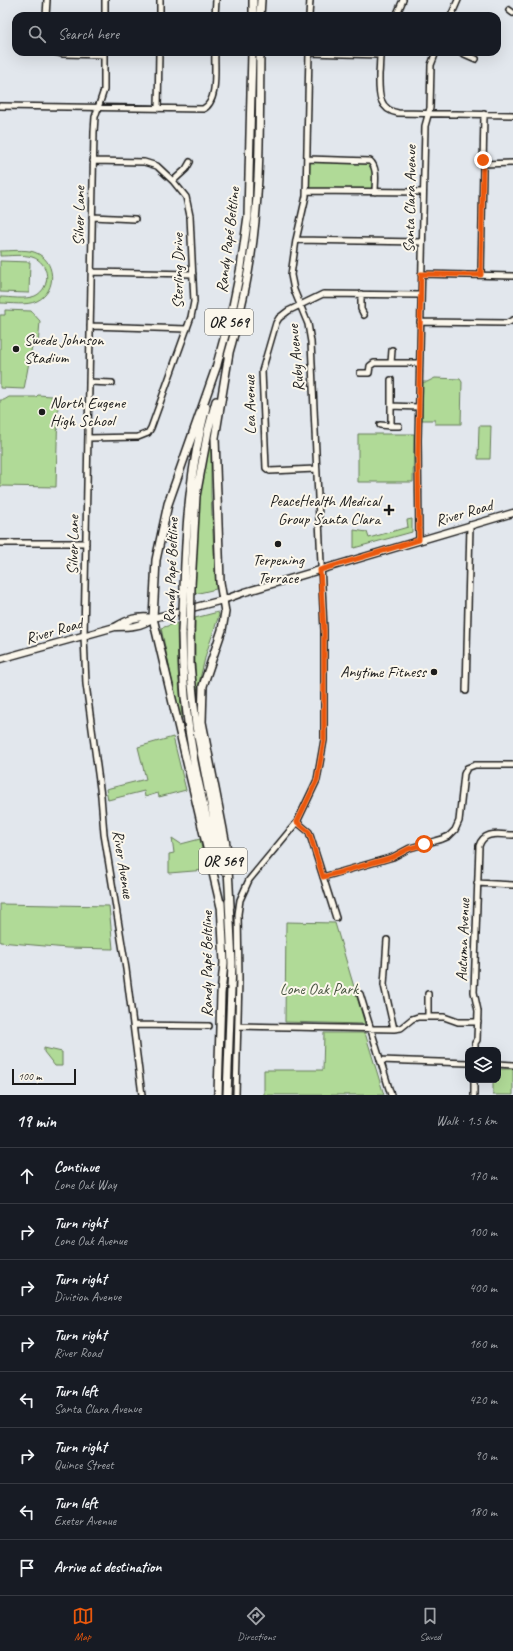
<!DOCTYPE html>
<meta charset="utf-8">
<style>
body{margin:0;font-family:Caveat,sans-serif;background:#20242c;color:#f1f3f6}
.controls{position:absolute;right:12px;bottom:12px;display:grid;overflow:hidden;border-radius:8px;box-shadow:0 4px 16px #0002}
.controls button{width:36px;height:36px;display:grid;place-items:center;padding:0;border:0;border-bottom:1px solid #363941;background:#171b24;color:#f1f3f6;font:20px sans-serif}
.scale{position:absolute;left:12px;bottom:10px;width:64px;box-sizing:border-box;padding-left:4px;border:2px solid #1c1c1c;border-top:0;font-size:11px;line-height:14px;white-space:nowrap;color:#1c1c1c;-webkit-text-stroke:3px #fbf7ec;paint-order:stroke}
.stop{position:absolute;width:12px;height:12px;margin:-9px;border:3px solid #ea580c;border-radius:50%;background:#fff}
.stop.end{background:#ea580c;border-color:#fff;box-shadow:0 1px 4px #0008}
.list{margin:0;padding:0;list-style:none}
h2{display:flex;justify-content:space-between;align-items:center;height:52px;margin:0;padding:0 16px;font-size:17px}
h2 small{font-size:13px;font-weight:400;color:#9ea1a6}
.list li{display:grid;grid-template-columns:26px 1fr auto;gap:12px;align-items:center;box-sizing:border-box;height:56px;padding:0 16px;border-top:1px solid #363941}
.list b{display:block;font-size:15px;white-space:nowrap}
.list p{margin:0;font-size:13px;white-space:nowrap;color:#9ea1a6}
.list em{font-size:13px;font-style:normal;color:#9ea1a6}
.icon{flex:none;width:22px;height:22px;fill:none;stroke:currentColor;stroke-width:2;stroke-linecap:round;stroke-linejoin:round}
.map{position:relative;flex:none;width:513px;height:1095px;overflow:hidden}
.search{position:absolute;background:#171b24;box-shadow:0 4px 16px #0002;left:12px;right:12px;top:12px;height:44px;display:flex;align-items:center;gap:10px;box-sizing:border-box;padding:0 14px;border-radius:12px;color:#9ea1a6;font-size:15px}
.sheet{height:500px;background:#171b24}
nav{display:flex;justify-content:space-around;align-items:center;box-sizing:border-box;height:56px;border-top:1px solid #363941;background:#171b24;font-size:11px;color:#9ea1a6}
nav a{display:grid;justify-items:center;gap:2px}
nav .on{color:#ea580c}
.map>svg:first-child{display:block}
</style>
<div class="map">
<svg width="513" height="1095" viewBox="0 0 513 1095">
<rect width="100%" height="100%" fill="#e2e7ed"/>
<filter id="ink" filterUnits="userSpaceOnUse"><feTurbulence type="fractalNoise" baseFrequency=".025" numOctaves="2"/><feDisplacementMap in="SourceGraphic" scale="8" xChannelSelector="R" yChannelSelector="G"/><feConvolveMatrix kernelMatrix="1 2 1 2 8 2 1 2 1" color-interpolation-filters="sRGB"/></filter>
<g filter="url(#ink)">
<!-- green -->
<path fill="#b0da97" stroke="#667b5a" d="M312 161 368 163 373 169 372 188 371 190H312L308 186 309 164Z
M0 251C11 251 24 249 34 252 56 259 58 291 37 301 26 306 11 303 0 303V297C10 297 25 300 35 296 52 288 50 262 32 257 22 254 10 256 0 256Z
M0 261 30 262 29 293 0 292Z
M5 310 31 311 40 321 38 346H32L24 389 0 388V315H5Z
M435 378 460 379 462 382 461 424H435V420H422L423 382H427Z
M38 395 52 396V402H58L56 487 0 486V400H4L9 397H36Z
M479 426H491L490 459H478Z
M358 434H414L413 482H358Z
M209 440H211V496L216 589 195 594 196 551 200 495Z
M412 519V532L354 548V530L367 532 369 538 408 527 407 520Z
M218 612 219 615 206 654 196 695 195 681V618Z
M177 623 178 670 182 718 180 719 161 628Z
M173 737 186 790 159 797 158 793 145 797 144 791 108 800 106 789 146 779 138 747Z
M172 838 181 844 200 839 206 870 169 873V854L174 853Z
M0 904 109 906 113 949 67 948 0 942Z
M286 922 335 923 365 1024 285 1022Z
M324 1033H365L384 1095H264V1070H323Z
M44 1048 62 1052V1066H55L44 1052Z
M498 1069H513V1095H493V1080H498Z"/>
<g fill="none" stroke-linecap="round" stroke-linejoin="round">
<!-- minor casing -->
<g stroke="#1c1c1c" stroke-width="8">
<path id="minor" d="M509 10 513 13
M46 16 47 0
M105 16V0
M160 16V0
M215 16 216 0
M309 16 310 0
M396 16 403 0
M451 16 458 0
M55 52 63 54 104 55
M104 52V90L95 117 94 132 84 636 86 684 101 796 104 834 126 969 142 1095
M381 52C379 59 380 67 379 74 379 91 377 109 398 113L513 115
M460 52 476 59
M309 53 380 55
M0 106 203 109C219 102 214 67 215 52
M158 109 159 52
M307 159 370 161C378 168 375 182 375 192
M483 164 513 163
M173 181 186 169 190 162
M306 191 423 192
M92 217 135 219
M296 240 422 242
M91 272 193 274
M421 274 513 276
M481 275 484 114
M361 294V309L364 315
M420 322 507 323 513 320
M90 326 187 329
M391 363 392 350
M360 373H369L370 366 374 363H419
M391 380V406L418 407
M89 382 112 383
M380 425 391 426V406
M391 426H399
M88 438 138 437 148 433 151 428 191 317 194 302 190 216 186 197 173 181 157 166 144 162 93 161
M316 469 270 471 266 468 262 371 276 323 279 318 288 311 323 294 421 295
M419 540 418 440 425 126 430 108 431 65 436 52
M0 543H86
M466 691 470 525
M297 822 309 832 336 918
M323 877 393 857 410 848 442 839 449 836 455 830 459 821 464 774 467 768 475 765H513
M477 883 513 885
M387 940 384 985 394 1029
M360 994 391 1095
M428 1017V994
M133 1025 209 1026
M239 1026 394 1029 401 1028 412 1019 418 1017H444L458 1022H478
M475 1050V1043L477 1040 478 1011 474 992 479 846C484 830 500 835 513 835
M380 1060 468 1063
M498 1064 513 1065
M236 1095 239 979 238 914 240 900 249 880 297 822 317 780 324 740V630L311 342 308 324 294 290 291 275 296 240 306 196 309 52
M474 1095V1080"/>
</g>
<!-- major casing -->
<g stroke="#1c1c1c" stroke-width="9">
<path id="major" d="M115 627C129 627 141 627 153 618L223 600 245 592 513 513
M0 659 115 627C127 620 138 615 153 618"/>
</g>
<!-- highway casing -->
<g stroke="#1c1c1c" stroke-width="10">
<path id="highway" d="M253 16V0
M260 16 261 0
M229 353 215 438 220 582 225 612 222 630 203 686 202 722 227 850 230 906
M228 356C237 325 245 293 250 261 261 193 259 121 260 52
M217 365 168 504 156 560 153 618 221 907
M216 368 233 306 241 267 248 216 252 52
M191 586 196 496 208 431 216 401
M184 588C186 527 190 467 206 407
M190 630V664L196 726 224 871
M182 632C182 675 186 718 194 761 200 793 209 825 215 857
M218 1095 221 994 224 963 221 903
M227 1095 232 963 229 901"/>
</g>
<!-- minor -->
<use href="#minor" stroke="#fbf7ec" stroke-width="5"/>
<!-- major -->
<use href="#major" stroke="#fbf7ec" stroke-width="6"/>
<!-- highway -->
<use href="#highway" stroke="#fbf7ec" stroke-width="7"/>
<!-- highway-bridge casing -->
<g stroke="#1c1c1c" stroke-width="10" stroke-linecap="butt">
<path id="highway-bridge" d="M190 630 191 586
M182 632 184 588"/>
</g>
<!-- highway-bridge -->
<use href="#highway-bridge" stroke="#fbf7ec" stroke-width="7"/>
</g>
</g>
<g fill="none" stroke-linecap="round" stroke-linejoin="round" filter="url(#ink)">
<!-- route -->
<path stroke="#ea580c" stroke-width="5" d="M424 844 408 849 393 857 323 877 309 832 297 822 317 780 324 740V630L320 570 419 540 418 456 421 274 481 275 483 160"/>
</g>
<!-- markers -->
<g fill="#1c1c1c" stroke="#fbf7ec" stroke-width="1.5">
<circle cx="16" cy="349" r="4"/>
<circle cx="42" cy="412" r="4"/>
<path d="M387 504h4v4h4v4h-4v4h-4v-4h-4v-4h4z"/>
<circle cx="278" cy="544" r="4"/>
<circle cx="434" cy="672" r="4"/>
</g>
<g text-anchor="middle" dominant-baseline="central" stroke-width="4" stroke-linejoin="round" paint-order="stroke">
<!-- shield labels -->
<g fill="#fbf7ec" stroke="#5f5e5a" stroke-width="1">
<rect x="205" y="309" width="48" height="26" rx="3"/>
<rect x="199" y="848" width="48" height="26" rx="3"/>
</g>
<g font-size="15" font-weight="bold" fill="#1c1c1c">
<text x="229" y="322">OR 569</text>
<text x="223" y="861">OR 569</text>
</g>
<!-- street labels -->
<g font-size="16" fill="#1c1c1c" stroke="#fbf7ec">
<text transform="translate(410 199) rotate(-89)">Santa Clara Avenue</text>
<text transform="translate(79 216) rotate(-89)">Silver Lane</text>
<text transform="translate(228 240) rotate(-83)">Randy Papé Beltline</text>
<text transform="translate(178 271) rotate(-90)">Sterling Drive</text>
<text transform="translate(296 358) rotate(-95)">Ruby Avenue</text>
<text transform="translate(250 405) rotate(-91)">Lea Avenue</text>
<text transform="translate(464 513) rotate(-16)">River Road</text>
<text transform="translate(73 545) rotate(-89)">Silver Lane</text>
<text transform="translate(171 571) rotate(-88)">Randy Papé Beltline</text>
<text transform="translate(54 631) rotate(-16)">River Road</text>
<text transform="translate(123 864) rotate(81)">River Avenue</text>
<text transform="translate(463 940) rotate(-88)">Autumn Avenue</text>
<text transform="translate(207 964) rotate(-90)">Randy Papé Beltline</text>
</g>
<!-- poi labels -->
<g font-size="16" fill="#1c1c1c" stroke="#fbf7ec" text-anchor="start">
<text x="24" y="340">Swede Johnson<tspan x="24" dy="18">Stadium</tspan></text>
<text x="50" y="403">North Eugene<tspan x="50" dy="18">High School</tspan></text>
<text x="380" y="501" text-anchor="end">PeaceHealth Medical<tspan x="380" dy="18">Group Santa Clara</tspan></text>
<text x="278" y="560" text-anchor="middle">Terpening<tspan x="278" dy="18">Terrace</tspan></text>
<text x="426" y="672" text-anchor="end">Anytime Fitness</text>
</g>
<!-- park labels -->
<g font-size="16" fill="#485541" stroke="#fbf7ec">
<text x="319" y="989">Lone Oak Park</text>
</g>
</g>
</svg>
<div class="controls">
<button><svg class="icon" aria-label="layers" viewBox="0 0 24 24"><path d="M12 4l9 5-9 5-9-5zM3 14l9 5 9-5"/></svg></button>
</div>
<div class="scale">100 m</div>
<div class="stop" style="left:424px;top:844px"></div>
<div class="stop end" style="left:483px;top:160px"></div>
<div class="search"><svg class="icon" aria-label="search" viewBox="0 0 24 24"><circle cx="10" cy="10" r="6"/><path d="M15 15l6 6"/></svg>Search here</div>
</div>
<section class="sheet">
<h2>19 min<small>Walk · 1.5 km</small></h2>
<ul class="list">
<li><svg class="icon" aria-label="ahead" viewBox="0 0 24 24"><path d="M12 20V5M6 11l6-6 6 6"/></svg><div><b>Continue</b><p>Lone Oak Way</p></div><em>170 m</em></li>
<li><svg class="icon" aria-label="right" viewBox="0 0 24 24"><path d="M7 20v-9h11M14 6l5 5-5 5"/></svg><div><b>Turn right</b><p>Lone Oak Avenue</p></div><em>100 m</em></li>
<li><svg class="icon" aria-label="right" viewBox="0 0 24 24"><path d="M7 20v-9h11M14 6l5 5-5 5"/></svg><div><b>Turn right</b><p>Division Avenue</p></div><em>400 m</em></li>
<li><svg class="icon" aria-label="right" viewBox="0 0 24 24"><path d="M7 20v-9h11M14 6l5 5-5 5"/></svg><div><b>Turn right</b><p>River Road</p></div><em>160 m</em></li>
<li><svg class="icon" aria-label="left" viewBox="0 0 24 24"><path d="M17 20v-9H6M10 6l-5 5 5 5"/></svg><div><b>Turn left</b><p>Santa Clara Avenue</p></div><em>420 m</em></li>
<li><svg class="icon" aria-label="right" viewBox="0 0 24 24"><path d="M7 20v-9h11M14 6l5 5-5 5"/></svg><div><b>Turn right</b><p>Quince Street</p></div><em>90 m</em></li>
<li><svg class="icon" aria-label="left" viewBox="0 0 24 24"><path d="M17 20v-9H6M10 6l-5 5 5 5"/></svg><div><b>Turn left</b><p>Exeter Avenue</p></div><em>180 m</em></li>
<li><svg class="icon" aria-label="arrive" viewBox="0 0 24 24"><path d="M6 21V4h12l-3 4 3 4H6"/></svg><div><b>Arrive at destination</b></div></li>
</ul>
</section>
<nav>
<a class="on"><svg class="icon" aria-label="map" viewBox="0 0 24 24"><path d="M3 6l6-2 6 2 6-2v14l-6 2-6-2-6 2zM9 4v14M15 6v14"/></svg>Map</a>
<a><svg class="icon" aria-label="directions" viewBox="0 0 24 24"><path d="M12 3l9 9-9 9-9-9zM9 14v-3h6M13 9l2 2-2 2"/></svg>Directions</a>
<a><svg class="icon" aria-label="saved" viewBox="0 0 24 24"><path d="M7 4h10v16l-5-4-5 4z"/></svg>Saved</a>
</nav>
